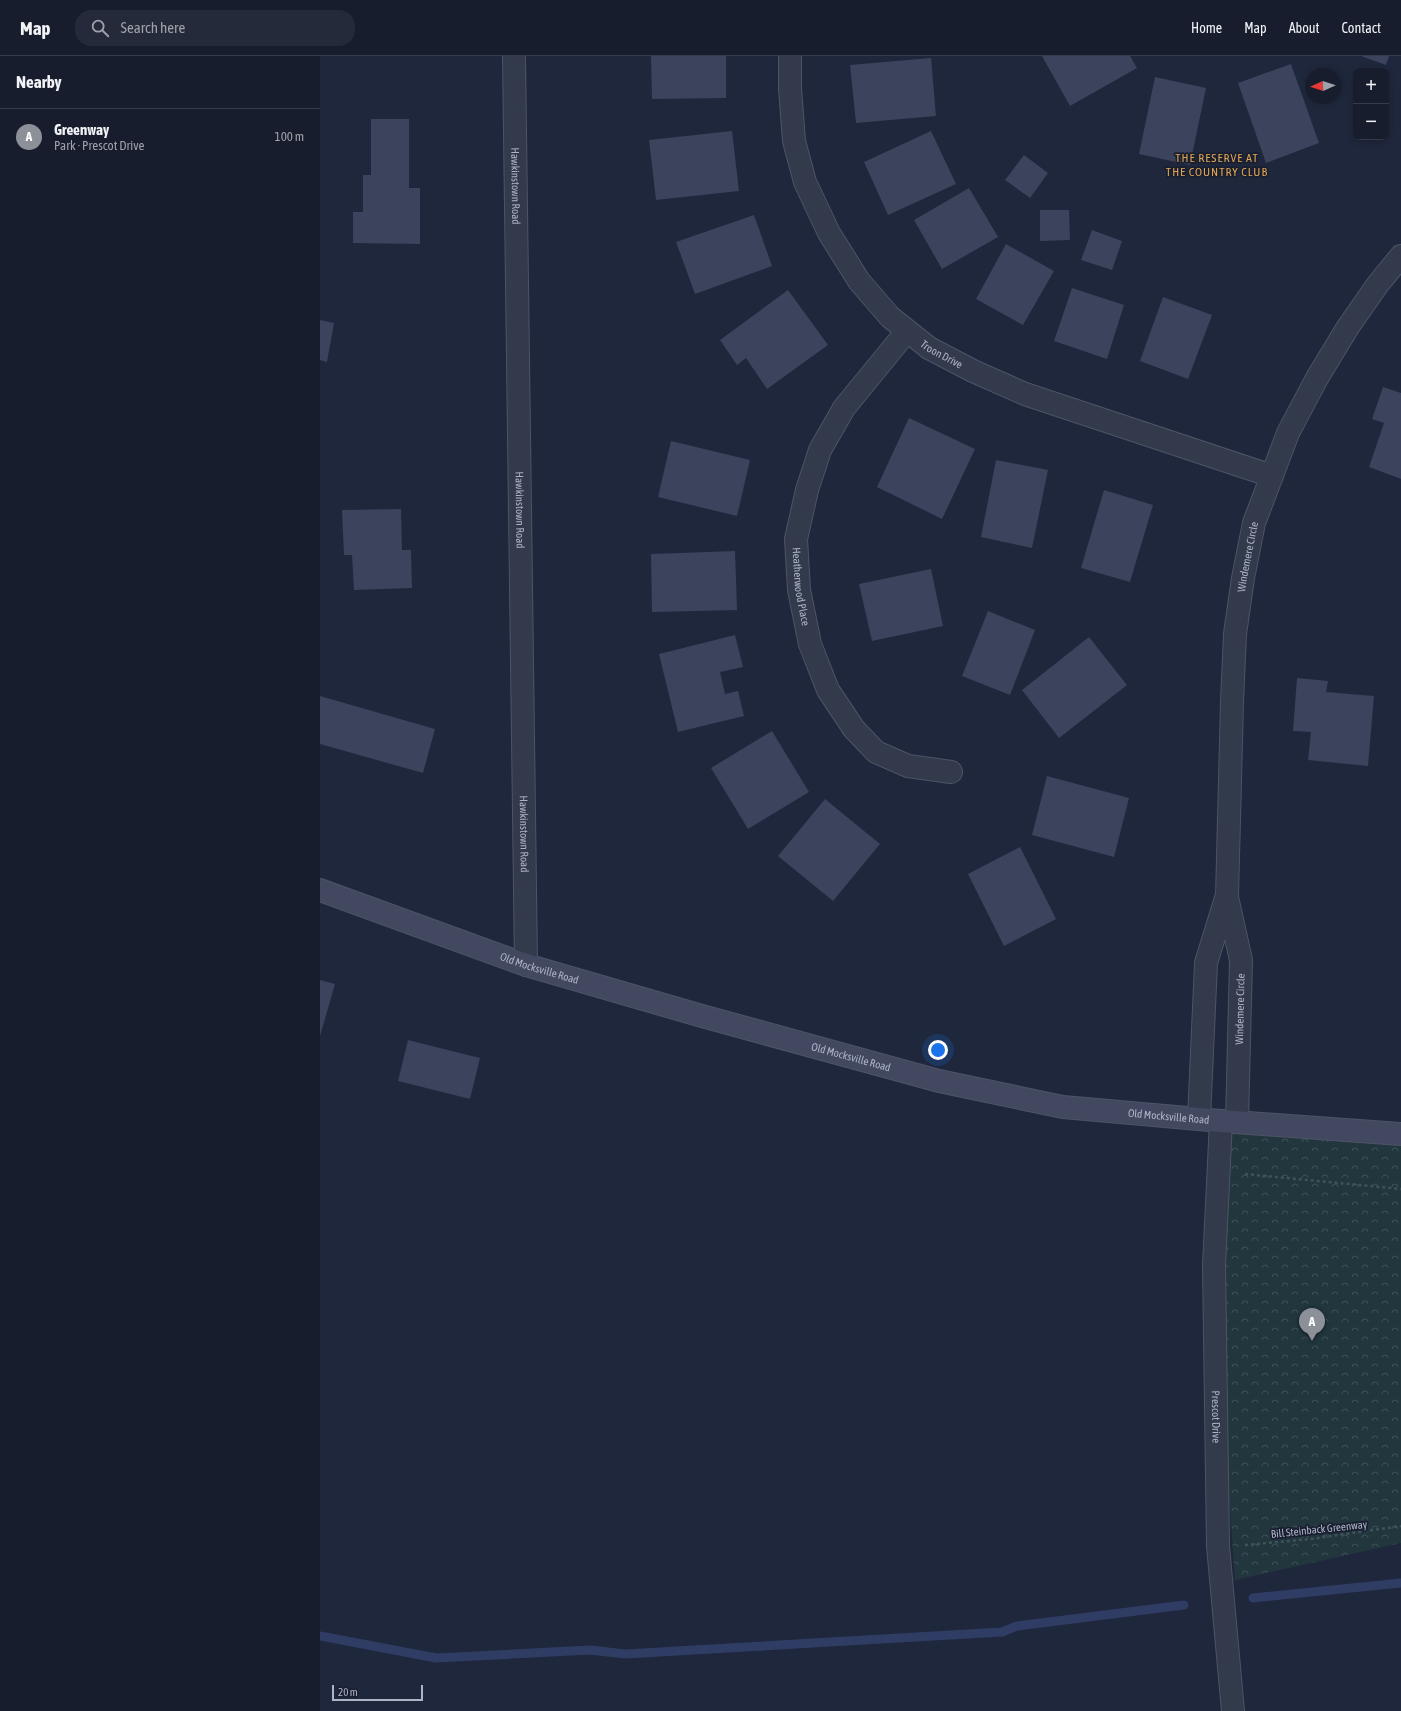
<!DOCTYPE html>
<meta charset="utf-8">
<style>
body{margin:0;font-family:"Asap Condensed",sans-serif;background:#242a39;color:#f1f3f6}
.controls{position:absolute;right:12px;top:12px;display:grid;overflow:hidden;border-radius:8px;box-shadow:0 2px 6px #0003}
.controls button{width:36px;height:36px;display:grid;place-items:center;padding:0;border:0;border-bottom:1px solid #363b49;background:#171d2d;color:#f1f3f6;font:20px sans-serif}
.compass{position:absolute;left:985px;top:12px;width:36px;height:36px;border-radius:50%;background:#171d2d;box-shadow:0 2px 6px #0003;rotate:267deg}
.scale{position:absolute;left:12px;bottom:10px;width:91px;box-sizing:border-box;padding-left:4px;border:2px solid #aeb4c8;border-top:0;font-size:11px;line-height:14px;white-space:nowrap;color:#aeb4c8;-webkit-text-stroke:3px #191f31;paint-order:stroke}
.you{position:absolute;left:618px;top:994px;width:14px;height:14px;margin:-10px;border:3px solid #fff;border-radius:50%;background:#1a73e8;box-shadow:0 0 0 6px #1a73e833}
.badge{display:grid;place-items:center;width:26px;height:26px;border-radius:50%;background:#8c9099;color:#fff;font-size:13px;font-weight:700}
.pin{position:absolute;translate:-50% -33px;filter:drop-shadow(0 1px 2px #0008)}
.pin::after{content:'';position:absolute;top:21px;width:14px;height:12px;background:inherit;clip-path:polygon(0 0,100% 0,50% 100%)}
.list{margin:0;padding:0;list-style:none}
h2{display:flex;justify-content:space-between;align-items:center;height:52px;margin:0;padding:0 16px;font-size:17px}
h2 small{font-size:13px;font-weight:400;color:#9ea2aa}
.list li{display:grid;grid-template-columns:26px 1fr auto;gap:12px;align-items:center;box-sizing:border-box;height:56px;padding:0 16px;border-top:1px solid #363b49}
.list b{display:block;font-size:15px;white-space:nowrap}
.list p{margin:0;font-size:13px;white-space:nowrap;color:#9ea2aa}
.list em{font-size:13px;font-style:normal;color:#9ea2aa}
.icon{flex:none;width:22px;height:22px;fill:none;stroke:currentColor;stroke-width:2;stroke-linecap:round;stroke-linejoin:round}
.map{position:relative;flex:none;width:1081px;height:1655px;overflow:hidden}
header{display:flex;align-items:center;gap:24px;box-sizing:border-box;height:56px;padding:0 20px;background:#171d2d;border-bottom:1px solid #363b49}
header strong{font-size:19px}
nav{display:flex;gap:22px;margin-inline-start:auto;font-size:14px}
.search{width:280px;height:36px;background:#242a39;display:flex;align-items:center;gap:10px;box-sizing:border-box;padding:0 14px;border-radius:16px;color:#9ea2aa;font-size:15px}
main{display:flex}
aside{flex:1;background:#171d2d}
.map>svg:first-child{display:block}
</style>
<header>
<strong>Map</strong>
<div class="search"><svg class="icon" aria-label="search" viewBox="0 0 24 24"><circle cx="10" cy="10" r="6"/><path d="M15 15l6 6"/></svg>Search here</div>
<nav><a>Home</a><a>Map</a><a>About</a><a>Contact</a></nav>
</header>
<main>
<aside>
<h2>Nearby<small></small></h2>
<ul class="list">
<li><span class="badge">A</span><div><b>Greenway</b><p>Park · Prescot Drive</p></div><em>100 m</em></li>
</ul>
</aside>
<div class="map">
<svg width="1081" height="1655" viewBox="0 0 1081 1655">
<defs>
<pattern id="park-crowns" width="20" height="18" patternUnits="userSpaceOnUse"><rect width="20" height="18" fill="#21363d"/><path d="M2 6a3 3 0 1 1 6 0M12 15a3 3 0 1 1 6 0" fill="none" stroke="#3f5158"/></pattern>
</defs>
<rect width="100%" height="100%" fill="#1f273c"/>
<!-- park -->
<path fill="url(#park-crowns)" d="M909 1075 1081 1088V1487L915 1524 908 1425 903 1242Z"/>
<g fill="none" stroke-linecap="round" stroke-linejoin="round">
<!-- stream -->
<path stroke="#2f3d64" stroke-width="9" d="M933 1542 1081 1527
M0 1580 116 1602 270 1594 305 1598 682 1576 697 1570 864 1549"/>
</g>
<!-- building -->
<path fill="#3b435d" d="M331 0H406V42L332 43Z
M722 0H810L817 12 750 50Z
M1041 0H1069L1066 9Z
M611 2 616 60 536 67 530 9Z
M971 8 999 87 946 107 918 27Z
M835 21 886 32 870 109 819 98Z
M51 63H89V132H100V188L33 187V156H43V119H51Z
M412 75 419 135 336 144 329 84Z
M611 75 636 128 568 159 544 106Z
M704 99 728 117 710 142 685 124Z
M649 132 678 181 622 213 594 164Z
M720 154H749L750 184 720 185Z
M434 159 452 210 375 238 356 186Z
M772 174 802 185 792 214 761 204Z
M686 188 734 215 703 269 656 243Z
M752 232 804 249 787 303 734 285Z
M468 234 508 289 447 333 426 302 417 309 400 284Z
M843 241 892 259 868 323 820 305Z
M0 264 14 267 7 306 0 304Z
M1063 331 1081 337V423L1049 411 1064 367 1052 363Z
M589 362 655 393 622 463 557 431Z
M351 385 430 404 417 460 338 441Z
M676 404 728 414 712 492 661 481Z
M784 434 833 449 810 526 761 512Z
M81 453 82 494H91L92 532 34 534 32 499H24L22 454Z
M415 495 417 554 332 556 331 498Z
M611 513 623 570 552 585 539 528Z
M668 555 715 574 690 639 642 620Z
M415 579 423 611 400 616 405 638 418 635 424 660 358 676 339 598Z
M769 581 807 629 739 682 702 634Z
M977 622 1008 625 1006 636 1054 640 1048 710 988 704 991 676 973 675Z
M0 640 115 673 103 717 0 688Z
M452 675 489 736 428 773 391 712Z
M727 720 809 742 794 801 712 779Z
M505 743 560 788 513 845 458 800Z
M700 791 736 863 684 890 648 818Z
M0 924 15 928 0 980Z
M88 984 160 1002 150 1043 78 1025Z"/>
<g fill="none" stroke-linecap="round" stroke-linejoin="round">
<!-- street casing -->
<g stroke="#4e5467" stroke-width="24">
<g id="street">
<path id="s1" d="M194 0 206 909"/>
<path id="s2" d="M470 0V32L474 85 485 126 509 177 539 225 570 261 609 292 653 315 705 338 952 420"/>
<path id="s3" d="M587 275 524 352 500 394 487 434 476 483 479 534 490 588 508 634 534 673 556 696 588 710 631 716"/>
<path d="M879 1063 886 907 906 842"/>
<path id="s4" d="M901 1065 894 1209 898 1490 913 1655"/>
<path id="s5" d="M917 1066 921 904 907 841 912 646 915 578 923 522 934 467 968 377 997 322 1028 271 1058 228 1081 200"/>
</g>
</g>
<!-- secondary casing -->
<g stroke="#4e5467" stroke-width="24">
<g id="secondary">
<path id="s6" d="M0 834 206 909 382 960 619 1025 743 1051 901 1065 1081 1078"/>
</g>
</g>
<!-- path -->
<path stroke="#3f535a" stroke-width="2.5" stroke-dasharray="3 3" stroke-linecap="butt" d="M925 1118 1081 1133
M925 1489 991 1483 1081 1470"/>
<!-- street -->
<use href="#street" stroke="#333a4c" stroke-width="22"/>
<!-- secondary -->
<use href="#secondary" stroke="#414860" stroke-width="22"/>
</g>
<g text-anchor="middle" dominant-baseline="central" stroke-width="3.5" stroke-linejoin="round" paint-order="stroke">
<!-- street labels -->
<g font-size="11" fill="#aeb4c8" stroke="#191f31">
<text stroke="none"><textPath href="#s1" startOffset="130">Hawkinstown Road</textPath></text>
<text stroke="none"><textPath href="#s2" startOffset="352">Troon Drive</textPath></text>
<text stroke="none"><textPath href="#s1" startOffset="454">Hawkinstown Road</textPath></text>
<text stroke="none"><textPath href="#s5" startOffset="568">Windemere Circle</textPath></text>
<text stroke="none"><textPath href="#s3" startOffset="288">Heatherwood Place</textPath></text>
<text stroke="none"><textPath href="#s1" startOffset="778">Hawkinstown Road</textPath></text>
<text stroke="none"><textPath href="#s6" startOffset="233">Old Mocksville Road</textPath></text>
<text stroke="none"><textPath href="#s5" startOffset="113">Windemere Circle</textPath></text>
<text stroke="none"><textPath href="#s6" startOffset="557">Old Mocksville Road</textPath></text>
<text stroke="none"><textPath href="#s6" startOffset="881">Old Mocksville Road</textPath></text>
<text stroke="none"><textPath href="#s4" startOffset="296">Prescot Drive</textPath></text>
<text transform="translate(999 1473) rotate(-6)">Bill Steinback Greenway</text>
</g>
<!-- neighbourhood labels -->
<g font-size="12" letter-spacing="1" fill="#dfa452" stroke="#191f31">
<text x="897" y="102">THE RESERVE AT<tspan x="897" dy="14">THE COUNTRY CLUB</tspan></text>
</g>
</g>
</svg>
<div class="controls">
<button>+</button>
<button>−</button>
</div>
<svg class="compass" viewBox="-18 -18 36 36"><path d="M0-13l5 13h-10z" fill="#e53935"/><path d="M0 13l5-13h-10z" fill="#9ea2aa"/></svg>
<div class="scale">20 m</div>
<div class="you"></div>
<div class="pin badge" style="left:992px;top:1285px">A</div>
</div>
</main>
